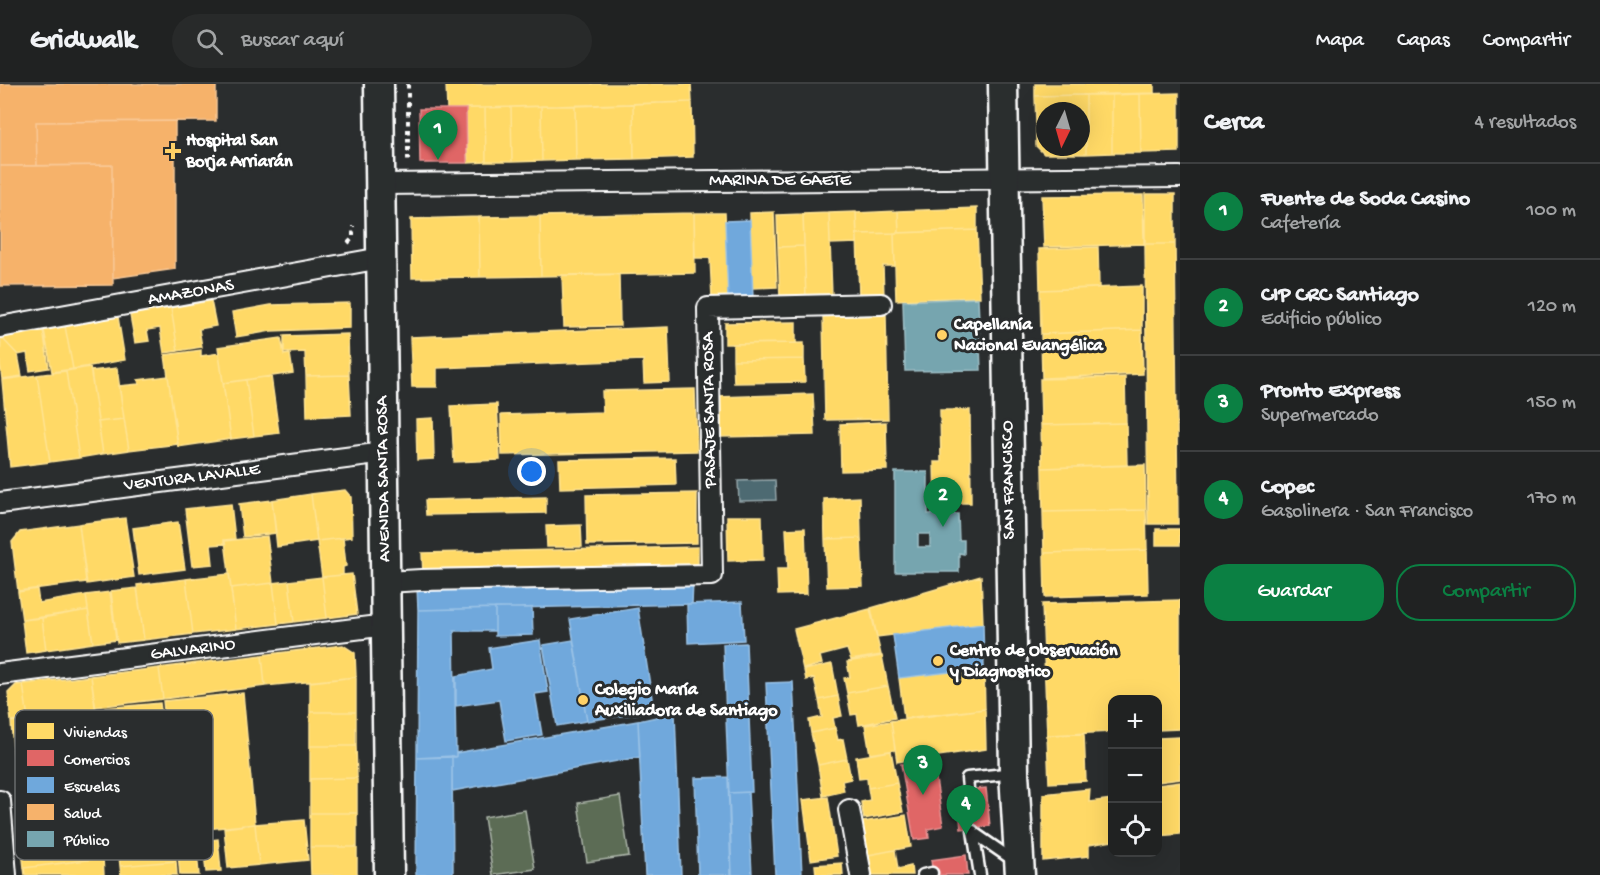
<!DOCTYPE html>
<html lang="es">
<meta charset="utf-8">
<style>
body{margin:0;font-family:"Gochi Hand",sans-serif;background:#282a2a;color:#f1f3f6}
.controls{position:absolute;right:18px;bottom:18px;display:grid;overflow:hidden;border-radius:12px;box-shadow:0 6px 24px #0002}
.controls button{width:54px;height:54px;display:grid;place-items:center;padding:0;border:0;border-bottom:2px solid #3d3f40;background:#202222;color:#f1f3f6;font:30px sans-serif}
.compass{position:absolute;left:1036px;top:18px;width:54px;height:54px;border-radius:50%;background:#202222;box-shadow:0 6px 24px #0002;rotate:185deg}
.you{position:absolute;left:532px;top:388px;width:21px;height:21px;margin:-15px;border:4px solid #fff;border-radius:50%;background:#1a73e8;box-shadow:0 0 0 9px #1a73e833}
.badge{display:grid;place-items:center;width:39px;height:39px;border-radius:50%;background:#0b8043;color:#fff;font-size:20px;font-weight:700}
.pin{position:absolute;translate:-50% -50px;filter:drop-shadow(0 2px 3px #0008)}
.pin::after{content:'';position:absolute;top:32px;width:21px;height:18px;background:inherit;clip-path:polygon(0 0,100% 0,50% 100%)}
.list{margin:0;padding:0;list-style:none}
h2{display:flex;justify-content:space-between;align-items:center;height:78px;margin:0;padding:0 24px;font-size:26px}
h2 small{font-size:20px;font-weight:400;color:#a2a4a5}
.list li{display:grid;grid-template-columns:39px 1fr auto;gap:18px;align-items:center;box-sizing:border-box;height:96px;padding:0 24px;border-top:2px solid #3d3f40}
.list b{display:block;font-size:22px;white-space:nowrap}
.list p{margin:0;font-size:20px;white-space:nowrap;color:#a2a4a5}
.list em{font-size:20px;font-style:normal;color:#a2a4a5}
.actions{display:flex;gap:12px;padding:18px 24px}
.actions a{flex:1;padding:14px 0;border:2px solid #0b8043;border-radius:24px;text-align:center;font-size:21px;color:#0b8043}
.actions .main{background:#0b8043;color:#fff}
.icon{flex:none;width:33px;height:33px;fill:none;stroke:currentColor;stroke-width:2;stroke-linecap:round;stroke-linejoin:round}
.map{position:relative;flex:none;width:1180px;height:791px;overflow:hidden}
header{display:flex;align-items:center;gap:36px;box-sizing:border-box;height:84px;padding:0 30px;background:#202222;border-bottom:2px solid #3d3f40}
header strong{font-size:28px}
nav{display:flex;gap:33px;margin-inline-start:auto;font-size:21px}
.search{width:420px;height:54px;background:#282a2a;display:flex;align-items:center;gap:15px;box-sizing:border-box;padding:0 21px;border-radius:33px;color:#a2a4a5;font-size:22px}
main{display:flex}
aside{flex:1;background:#202222}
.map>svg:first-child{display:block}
</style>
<header>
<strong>Gridwalk</strong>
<div class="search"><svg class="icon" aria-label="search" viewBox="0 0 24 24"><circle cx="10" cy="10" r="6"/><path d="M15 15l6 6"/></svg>Buscar aquí</div>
<nav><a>Mapa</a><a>Capas</a><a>Compartir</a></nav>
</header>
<main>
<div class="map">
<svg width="1180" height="791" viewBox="0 0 1180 791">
<rect width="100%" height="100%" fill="#2a2d2e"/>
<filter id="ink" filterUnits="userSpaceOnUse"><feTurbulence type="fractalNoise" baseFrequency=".0167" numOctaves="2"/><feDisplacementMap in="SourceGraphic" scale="12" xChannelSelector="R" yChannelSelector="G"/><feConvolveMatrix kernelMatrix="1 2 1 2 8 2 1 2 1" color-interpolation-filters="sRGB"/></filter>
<g filter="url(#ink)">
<!-- green -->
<path fill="#5b6c55" stroke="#adb6aa" stroke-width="1.5" d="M620 712 629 772 587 778 578 719Z
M525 726 535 785 493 791 484 733Z"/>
<!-- water -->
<path fill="#4d6a72" stroke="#94a6aa" stroke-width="1.5" d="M775 396 776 416 739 417 738 397Z"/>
<!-- homes -->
<path fill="#ffd966" stroke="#ffe494" stroke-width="1.5" d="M446 0H691L692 18 447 25Z
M1035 0H1154V9L1035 12Z
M1179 9V68L1141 69 1140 10Z
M1140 10 1141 69H1112V11Z
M1086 11V40H1081V27H1045V40H1036L1035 12Z
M1086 11H1112V69L1086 70Z
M692 18 693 73 634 75 633 20Z
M633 20 634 75 576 76 575 22Z
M541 22 542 77 512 78 511 23Z
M541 22H575L576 76 542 77Z
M511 23 512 78H486L485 24Z
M466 24H485L486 78 468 79Z
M1036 40H1045V63H1081V40H1086V70H1044L1036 62Z
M1145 110H1175V160H1145Z
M1143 111 1144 160 1044 163 1042 112Z
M977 124V146L899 149 898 127Z
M898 127 899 149 857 150 856 129Z
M774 128 777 203 752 204 750 129Z
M856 128 857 159 830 160 829 129Z
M694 129 695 189 541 192 540 132Z
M694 129H725L728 215H712L710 174H695Z
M829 129 832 212 806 213 803 130Z
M803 130 804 162 778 163 777 131Z
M540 132 541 192 480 193 479 133Z
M479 133 480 193 412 194 411 135Z
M977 146 980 213 896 216 894 149Z
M894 149 895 182H883L884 213H859L857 150Z
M1145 160H1175L1178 440H1148Z
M804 162 806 213 780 214 778 163Z
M1098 163 1099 204 1040 206 1039 165Z
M619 190 620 242 564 243 562 191Z
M1142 202V246L1041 250 1040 206Z
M211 217 216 242 199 245 202 263 178 267 171 224Z
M350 219V244L271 247 236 253 232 228 271 221Z
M171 224 178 267 164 269 160 244 147 246 149 257 135 259 130 231Z
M886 231 888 335 825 336 823 232Z
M118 233 125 276 73 285 65 242Z
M796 238V259L725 260V239Z
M65 242 73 285 52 288 44 246Z
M668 243 670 298 644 299 643 276 437 284V303H412L410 253Z
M43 246 49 284 30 287 27 269 18 271 1 253Z
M1142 246 1143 290 1042 294 1041 250Z
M348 250 349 291 306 292 305 268 284 269V252Z
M1 253 18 271 22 292 2 295 0 280Z
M281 254 284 271 290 270 293 289 223 299 218 263Z
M804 259V275L733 276V260Z
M201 266V272L219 269 231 355 178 363 165 271Z
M804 275 805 298 734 299 733 276Z
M90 283 103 370 79 374 66 287Z
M117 284 124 335 98 338 91 287Z
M66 287 79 374 50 378 37 291Z
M37 291 50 378 10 383 2 296Z
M349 291 351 331 307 333 306 292Z
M168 292 178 360 129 366 119 302 139 300 138 296Z
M271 292 279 349 254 352 246 296Z
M1125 293 1126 339 1041 341 1040 295Z
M246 296 254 352 231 355 223 299Z
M695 305 697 367 502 371 501 331 603 328 602 307Z
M813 310 815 351 719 353 717 313Z
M497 320 500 376 454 378 451 322Z
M940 326H970L971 419H935L934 378H941Z
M433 334 434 375 417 376 416 335Z
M124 335 129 366 103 370 98 338Z
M886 338 887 386 841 387 840 340Z
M1126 339 1127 381 1042 384 1041 341Z
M675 374 676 401 560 404 559 376Z
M1145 381 1146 426 1043 428 1042 384Z
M345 406 351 413 352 453 317 457 311 410Z
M697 409V459L587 461 586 411Z
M311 410 317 457 277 463 272 416Z
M546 413V429L426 431 425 416Z
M860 413 861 454 825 455 824 415Z
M272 416 276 449 243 453 239 420Z
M231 420 235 455 224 456V460L211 461 213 480 192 482 185 425Z
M1146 426 1147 466 1044 469 1043 428Z
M727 432H762L763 476 728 477Z
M125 434 134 493 87 500 79 440Z
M178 438 185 485 139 491 133 444Z
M79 440 86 498 18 507 12 458 20 448Z
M581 441 582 463H547L546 442Z
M805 444 807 510 778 511 777 485H788L786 445Z
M1156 445H1180V461H1156Z
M267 452 273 499 231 504 225 457Z
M343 454 346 482 343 483V491L322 493 317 457Z
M861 454 863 502 827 503 825 455Z
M698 463V487L423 491 422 469Z
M1147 466 1148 510 1045 513 1044 469Z
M229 490 236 545 193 550 186 495Z
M352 490 357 530 327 534 322 493Z
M981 492 983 540 877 553 871 524Z
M322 493 327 534 294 538 289 497Z
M186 495 193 550 144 556 137 501Z
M289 497 294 538 278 540 273 499Z
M273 499 278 540 236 545 231 504Z
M137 504 144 556 117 559 111 507Z
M37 505 39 519 86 511 88 526 22 536 18 508Z
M110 508 116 556 93 559 86 511Z
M1180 516V645L1158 646V616H1112V648L1047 651 1042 520Z
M870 525 881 571 851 576 847 565 820 572 822 580 803 585 794 545Z
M88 526 93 559 46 566 42 534Z
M42 534 46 566 26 569 22 536Z
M343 561 355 569 356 593 265 602 262 571Z
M262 571 265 602 163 615 159 584Z
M882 572 888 602 847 609 844 594 850 593 847 578Z
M832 580 838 612 819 616 814 594 806 596 804 586Z
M159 584 163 615 95 623 91 592Z
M984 584 985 625 904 634 899 594Z
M91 592 96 626 28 635 23 600Z
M356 593V628H310V598Z
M23 600 28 635 11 637 8 609 16 601Z
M888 602 895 634 859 641 857 630 851 631 847 609Z
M243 609 255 740 176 748 163 617Z
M838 612 842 632 833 634 835 644 811 649 809 636 822 633 819 616Z
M160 619 162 635 106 640 105 624Z
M985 625 986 665 897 678 891 637Z
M104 626 107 653 13 665 11 638Z
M310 628H356V662H310Z
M162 635 176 777 120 782 106 640Z
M891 637 895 666 870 670 865 641Z
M835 644 838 656 843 655 847 675 818 681 811 649Z
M1084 650 1086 697 1049 699 1047 651Z
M107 653 110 685 62 691 61 682 48 684 49 693 16 698 13 665Z
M1180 653V695L1158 698V654Z
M310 662H356L357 694 310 695Z
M891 667 897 699 868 704 867 694 859 695 856 673Z
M847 675 851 695 842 697 844 707 823 712 818 681Z
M357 694V729H310V695Z
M1180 698V750L1158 752V701Z
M897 699 903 728 864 735 861 718 870 716 868 704Z
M1090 705 1089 718 1112 715V757L1089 761V772L1043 777V710Z
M828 713 837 772 811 776 803 716Z
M310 729H357V763H310Z
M906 731 911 763 868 771 862 738Z
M304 736 308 776 259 781 255 740Z
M255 740 259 781 228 784 224 744Z
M99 745 101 764 114 762 115 772 24 784 21 756Z
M195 746 199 791H180L176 748Z
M218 755 221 787 206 788 203 757Z
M310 763H357V791H311Z
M895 766 898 785 911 782 912 791H871L868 771Z
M103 774 104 791H25L24 784Z
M176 777 177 791H121L120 782Z
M842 779 843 791H816L815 781Z"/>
<!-- shops -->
<path fill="#e06666" stroke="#e99494" stroke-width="1.5" d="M419 25H466L467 79H420Z
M933 675 943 742 928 745 929 754 914 756 901 680Z
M986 704 990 742 961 745 957 707Z
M966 771 968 791H933L931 776Z"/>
<!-- schools -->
<path fill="#6fa8dc" stroke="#9ac2e6" stroke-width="1.5" d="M750 136 753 214 728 215 725 137Z
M693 497 692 520 418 526 417 502Z
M742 518 744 556 688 559 687 520Z
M495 524H532L533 551 495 552Z
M495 524V547H454L456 673 417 674 418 526Z
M638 524 654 627 587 637 570 535Z
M983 540 984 584 899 594 893 551Z
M540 556 548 608 535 610 542 651 506 657 499 616 456 622V592L492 585 489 564Z
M573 556 587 637 557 642 543 561Z
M746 559 752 708 729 709 723 560Z
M793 598 802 791H775L766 599Z
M675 629 681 791H645L638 637Z
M638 637 640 673 452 707V672L456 673V669Z
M452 672 453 791H416L417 674Z
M728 693 731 791H698L695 694Z
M748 708 752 791H732L729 709Z"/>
<!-- health -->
<path fill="#f6b26b" stroke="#f9c997" stroke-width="1.5" d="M0 0H216V37L36 38 37 82H0Z
M175 37V185L113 194 112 81 37 82 36 38Z
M112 81 113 201 0 202V82Z"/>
<!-- public -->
<path fill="#76a5af" stroke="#9fc0c7" stroke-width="1.5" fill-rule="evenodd" d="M978 214 981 286 905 287 903 217Z
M895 388H928V430H958L959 456H964V470L959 469V488H895ZM918 450H930V463H918Z"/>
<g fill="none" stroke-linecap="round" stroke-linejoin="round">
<!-- lane casing -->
<g stroke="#fff" stroke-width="15">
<path id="lane" d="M968 704 967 694 1014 689
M973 747 980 791
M974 749 1016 778
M923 791 932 789"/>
</g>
<!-- street casing -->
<g stroke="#fff" stroke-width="24">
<path id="street" d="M380 100 1180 93
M0 243 381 174
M0 419 384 369
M386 498 421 496 712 491 708 224 881 220
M0 590 386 541
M0 717 6 791
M849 726 861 791"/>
</g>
<!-- secondary casing -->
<g stroke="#fff" stroke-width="33">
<path id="secondary" d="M379 0 389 791
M1003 0 1014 689 1020 791"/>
</g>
<!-- path -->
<path stroke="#fff" stroke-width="4" stroke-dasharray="4.5 4.5" stroke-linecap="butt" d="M408 0V80
M348 159 353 154V142"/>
<!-- lane -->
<use href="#lane" stroke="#2a2d2e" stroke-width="10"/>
<!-- street -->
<use href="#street" stroke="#2a2d2e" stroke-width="20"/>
<!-- secondary -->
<use href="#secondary" stroke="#2a2d2e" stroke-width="28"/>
</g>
</g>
<!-- markers -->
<g fill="#ffd166" stroke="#2a2d2e" stroke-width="2">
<path d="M170 58h6v6h6v6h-6v6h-6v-6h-6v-6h6z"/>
<circle cx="942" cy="251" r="6"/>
<circle cx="938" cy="577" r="6"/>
<circle cx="583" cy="616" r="6"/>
</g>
<g text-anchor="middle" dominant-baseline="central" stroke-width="6" stroke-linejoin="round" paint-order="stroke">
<!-- poi labels -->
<g font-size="18" font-weight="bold" fill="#fff" stroke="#2a2d2e" text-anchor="start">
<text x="186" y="57">Hospital San<tspan x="186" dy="21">Borja Arriarán</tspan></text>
<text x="954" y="241">Capellanía<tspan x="954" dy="21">Nacional Evangélica</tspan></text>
<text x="950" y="567">Centro de Observación<tspan x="950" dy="21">y Diagnostico</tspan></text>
<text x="595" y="606">Colegio María<tspan x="595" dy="21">Auxiliadora de Santiago</tspan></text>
</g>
<!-- street labels -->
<g font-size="18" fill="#fff" stroke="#2a2d2e">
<text x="780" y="97">MARINA DE GAETE</text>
<text transform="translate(191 209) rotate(-10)">AMAZONAS</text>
<text transform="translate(710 326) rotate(-91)">PASAJE SANTA ROSA</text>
<text transform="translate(192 394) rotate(-7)">VENTURA LAVALLE</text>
<text transform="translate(384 395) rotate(-91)">AVENIDA SANTA ROSA</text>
<text transform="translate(1009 396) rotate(-91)">SAN FRANCISCO</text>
<text transform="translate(193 566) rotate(-7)">GALVARINO</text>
</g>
</g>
<!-- legend -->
<rect x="15" y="626" width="198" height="150" rx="9" fill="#2a2d2e" stroke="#6a6c6d" stroke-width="1.5"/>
<rect x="27" y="639" width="27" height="16" fill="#ffd966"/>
<rect x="27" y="666" width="27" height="16" fill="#e06666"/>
<rect x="27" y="693" width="27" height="16" fill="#6fa8dc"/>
<rect x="27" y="720" width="27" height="16" fill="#f6b26b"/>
<rect x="27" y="747" width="27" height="16" fill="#76a5af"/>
<g font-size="16" fill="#fff">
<text x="64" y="653">Viviendas</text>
<text x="64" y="680">Comercios</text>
<text x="64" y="707">Escuelas</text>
<text x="64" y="734">Salud</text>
<text x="64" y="761">Público</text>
</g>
</svg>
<div class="controls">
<button>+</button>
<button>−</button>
<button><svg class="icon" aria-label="locate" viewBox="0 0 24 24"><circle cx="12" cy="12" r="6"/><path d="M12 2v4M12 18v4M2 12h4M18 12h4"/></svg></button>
</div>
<svg class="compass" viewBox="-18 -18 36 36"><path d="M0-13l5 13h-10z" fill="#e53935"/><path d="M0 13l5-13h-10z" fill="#a2a4a5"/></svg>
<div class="you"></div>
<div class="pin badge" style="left:438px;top:76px">1</div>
<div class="pin badge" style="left:943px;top:443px">2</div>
<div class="pin badge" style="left:923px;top:711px">3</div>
<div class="pin badge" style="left:966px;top:751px">4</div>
</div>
<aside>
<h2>Cerca<small>4 resultados</small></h2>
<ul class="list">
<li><span class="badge">1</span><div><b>Fuente de Soda Casino</b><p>Cafetería</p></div><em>100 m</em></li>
<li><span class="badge">2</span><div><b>CIP CRC Santiago</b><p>Edificio público</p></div><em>120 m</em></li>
<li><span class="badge">3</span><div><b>Pronto Express</b><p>Supermercado</p></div><em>150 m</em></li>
<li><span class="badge">4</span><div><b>Copec</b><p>Gasolinera · San Francisco</p></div><em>170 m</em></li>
</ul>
<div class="actions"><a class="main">Guardar</a><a>Compartir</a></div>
</aside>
</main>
